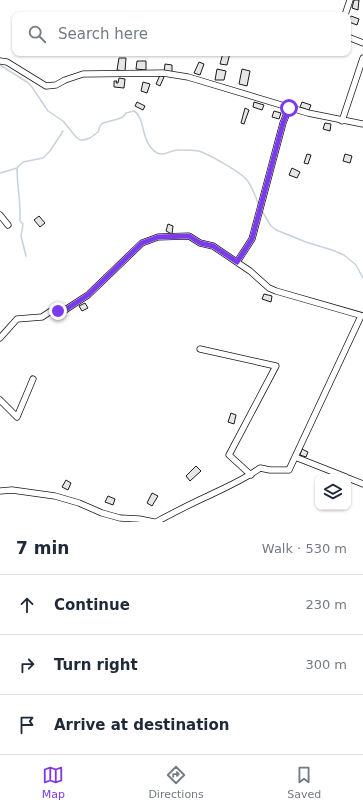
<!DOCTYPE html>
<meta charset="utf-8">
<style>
body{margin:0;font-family:"DejaVu Sans",sans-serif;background:#f6f6f7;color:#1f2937}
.controls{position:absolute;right:12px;bottom:12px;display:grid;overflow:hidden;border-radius:8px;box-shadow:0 1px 3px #0004}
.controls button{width:36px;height:36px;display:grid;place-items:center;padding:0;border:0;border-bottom:1px solid #e0e1e3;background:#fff;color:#1f2937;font:20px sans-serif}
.stop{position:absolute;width:12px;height:12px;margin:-9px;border:3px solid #7c3aed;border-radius:50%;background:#fff}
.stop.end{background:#7c3aed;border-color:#fff;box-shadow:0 1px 4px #0008}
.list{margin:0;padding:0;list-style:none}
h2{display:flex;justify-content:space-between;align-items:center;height:52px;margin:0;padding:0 16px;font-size:17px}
h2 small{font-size:13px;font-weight:400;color:#747a83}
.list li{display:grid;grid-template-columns:26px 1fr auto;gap:12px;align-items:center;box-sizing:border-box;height:60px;padding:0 16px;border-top:1px solid #e0e1e3}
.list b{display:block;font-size:15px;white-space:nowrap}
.list em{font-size:13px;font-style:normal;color:#747a83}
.icon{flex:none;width:22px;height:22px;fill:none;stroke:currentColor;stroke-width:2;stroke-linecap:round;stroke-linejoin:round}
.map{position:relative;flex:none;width:363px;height:522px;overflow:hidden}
.search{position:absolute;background:#fff;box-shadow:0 1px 3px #0004;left:12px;right:12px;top:12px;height:44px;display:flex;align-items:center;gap:10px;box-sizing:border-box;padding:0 14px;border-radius:8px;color:#747a83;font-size:15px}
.sheet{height:232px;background:#fff}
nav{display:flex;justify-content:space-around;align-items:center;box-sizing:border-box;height:56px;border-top:1px solid #e0e1e3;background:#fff;font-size:11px;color:#747a83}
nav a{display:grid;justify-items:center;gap:2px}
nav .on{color:#7c3aed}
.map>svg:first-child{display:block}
</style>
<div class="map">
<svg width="363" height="522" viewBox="0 0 363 522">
<rect width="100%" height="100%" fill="#fff"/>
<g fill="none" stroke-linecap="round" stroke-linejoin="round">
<!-- stream -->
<path stroke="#c6d2dc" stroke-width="1.5" d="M0 65 27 82 32 87 48 111 63 121 76 137 80 140H84L90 138 98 132 100 126 103 123 118 119 123 117 126 113 134 111C146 118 140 143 157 153 165 157 171 149 180 150 186 150 193 150 198 151 207 153 240 172 246 179 252 186 256 197 259 206
M0 173 17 168
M262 211 271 226 276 230 306 242 332 250 344 255 356 265 363 278
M26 256 21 236 23 224 20 221C21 203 17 186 17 168L23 162 43 158 50 151 63 131"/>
</g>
<!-- building -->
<path fill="#e6e6e6" stroke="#1a1a1a" d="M354 0H359L358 10 352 8Z
M351 16 359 19 357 25 349 22Z
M223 53H230L227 65 220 64Z
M119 58H126L125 71 117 70Z
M137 61H146V70L136 69Z
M199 62 204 64 200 75 194 73Z
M165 64 172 65V73L164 72Z
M217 69 226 71 224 80H215Z
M242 69 250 71 247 86 239 84Z
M160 75 164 77 160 86 156 84Z
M119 78 125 79 124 88 114 87V81H117L116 83H118Z
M143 82 150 84 147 93 141 91Z
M137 102 145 106 143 110 135 106Z
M254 102 264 105 262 110 253 107Z
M302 102 311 105 309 110 300 107Z
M245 108 249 110 244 124 241 123Z
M274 111 281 113 279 119 272 117Z
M325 123 331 124 330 131 323 129Z
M307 154 311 155 308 164 304 163Z
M345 154 352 156 350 163 343 161Z
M292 168 300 172 297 178 289 175Z
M39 216 45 223 40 227 34 220Z
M168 224 173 226 172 234 166 231Z
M264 294 272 296 271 302 262 299Z
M85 303 88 308 82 311 79 306Z
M231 413 236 415 234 424 228 422Z
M302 449 308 452 306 457 300 455Z
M196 466 201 471 190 481 186 476Z
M66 480 71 483 68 490 62 487Z
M152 493 158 496 152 506 147 503Z
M108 496 115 499 113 505 105 502Z"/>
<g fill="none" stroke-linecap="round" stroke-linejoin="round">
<!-- minor casing -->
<g stroke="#1a1a1a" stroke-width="7">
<path id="minor" d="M345 15 350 0
M348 37 363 43
M0 61 7 62 46 86 56 85 65 80 83 74 163 73 188 77 308 113 363 124
M342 121 363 58
M0 215 8 225
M237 262 252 239 283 123 289 108
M0 338 17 319 42 317 51 311 65 310 88 295 142 243 158 237 189 236 200 243 213 246 250 271 269 288 276 291 363 316
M200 349 276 366 229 455 251 475
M0 400 17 417 33 379
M346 477 295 457 361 316
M348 478 363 484
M0 491 12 490 55 496 79 503 102 513 120 518 139 519 154 522
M156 522C173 513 190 504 208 496 226 487 244 480 260 468L270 470H289L295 457"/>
</g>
<!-- minor -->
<use href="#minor" stroke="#fff" stroke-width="5.5"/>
</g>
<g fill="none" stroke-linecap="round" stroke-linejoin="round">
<!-- route -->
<path stroke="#7c3aed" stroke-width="5" d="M58 311 65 310 88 295 142 243 158 237 189 236 200 243 213 246 237 262 252 239 283 123 289 108"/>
</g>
</svg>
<div class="controls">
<button><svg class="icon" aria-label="layers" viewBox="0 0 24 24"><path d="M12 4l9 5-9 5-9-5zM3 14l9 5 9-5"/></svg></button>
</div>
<div class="stop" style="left:289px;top:108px"></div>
<div class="stop end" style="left:58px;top:311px"></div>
<div class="search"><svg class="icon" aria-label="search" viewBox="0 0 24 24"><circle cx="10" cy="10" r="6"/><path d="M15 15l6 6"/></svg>Search here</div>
</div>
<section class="sheet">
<h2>7 min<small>Walk · 530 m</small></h2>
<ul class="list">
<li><svg class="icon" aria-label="ahead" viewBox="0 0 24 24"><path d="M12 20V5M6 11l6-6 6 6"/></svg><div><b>Continue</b></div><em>230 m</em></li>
<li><svg class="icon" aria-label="right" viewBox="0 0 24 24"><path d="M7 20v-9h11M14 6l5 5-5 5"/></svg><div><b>Turn right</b></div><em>300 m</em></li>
<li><svg class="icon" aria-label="arrive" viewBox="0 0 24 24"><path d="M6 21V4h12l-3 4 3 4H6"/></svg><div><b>Arrive at destination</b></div></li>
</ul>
</section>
<nav>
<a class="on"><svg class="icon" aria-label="map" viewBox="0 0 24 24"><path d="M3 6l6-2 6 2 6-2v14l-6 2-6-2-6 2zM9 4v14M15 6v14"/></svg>Map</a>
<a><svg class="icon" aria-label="directions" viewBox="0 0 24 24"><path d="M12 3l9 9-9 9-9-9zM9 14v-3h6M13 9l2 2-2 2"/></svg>Directions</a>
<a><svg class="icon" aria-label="saved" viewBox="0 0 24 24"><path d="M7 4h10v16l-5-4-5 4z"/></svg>Saved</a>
</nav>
